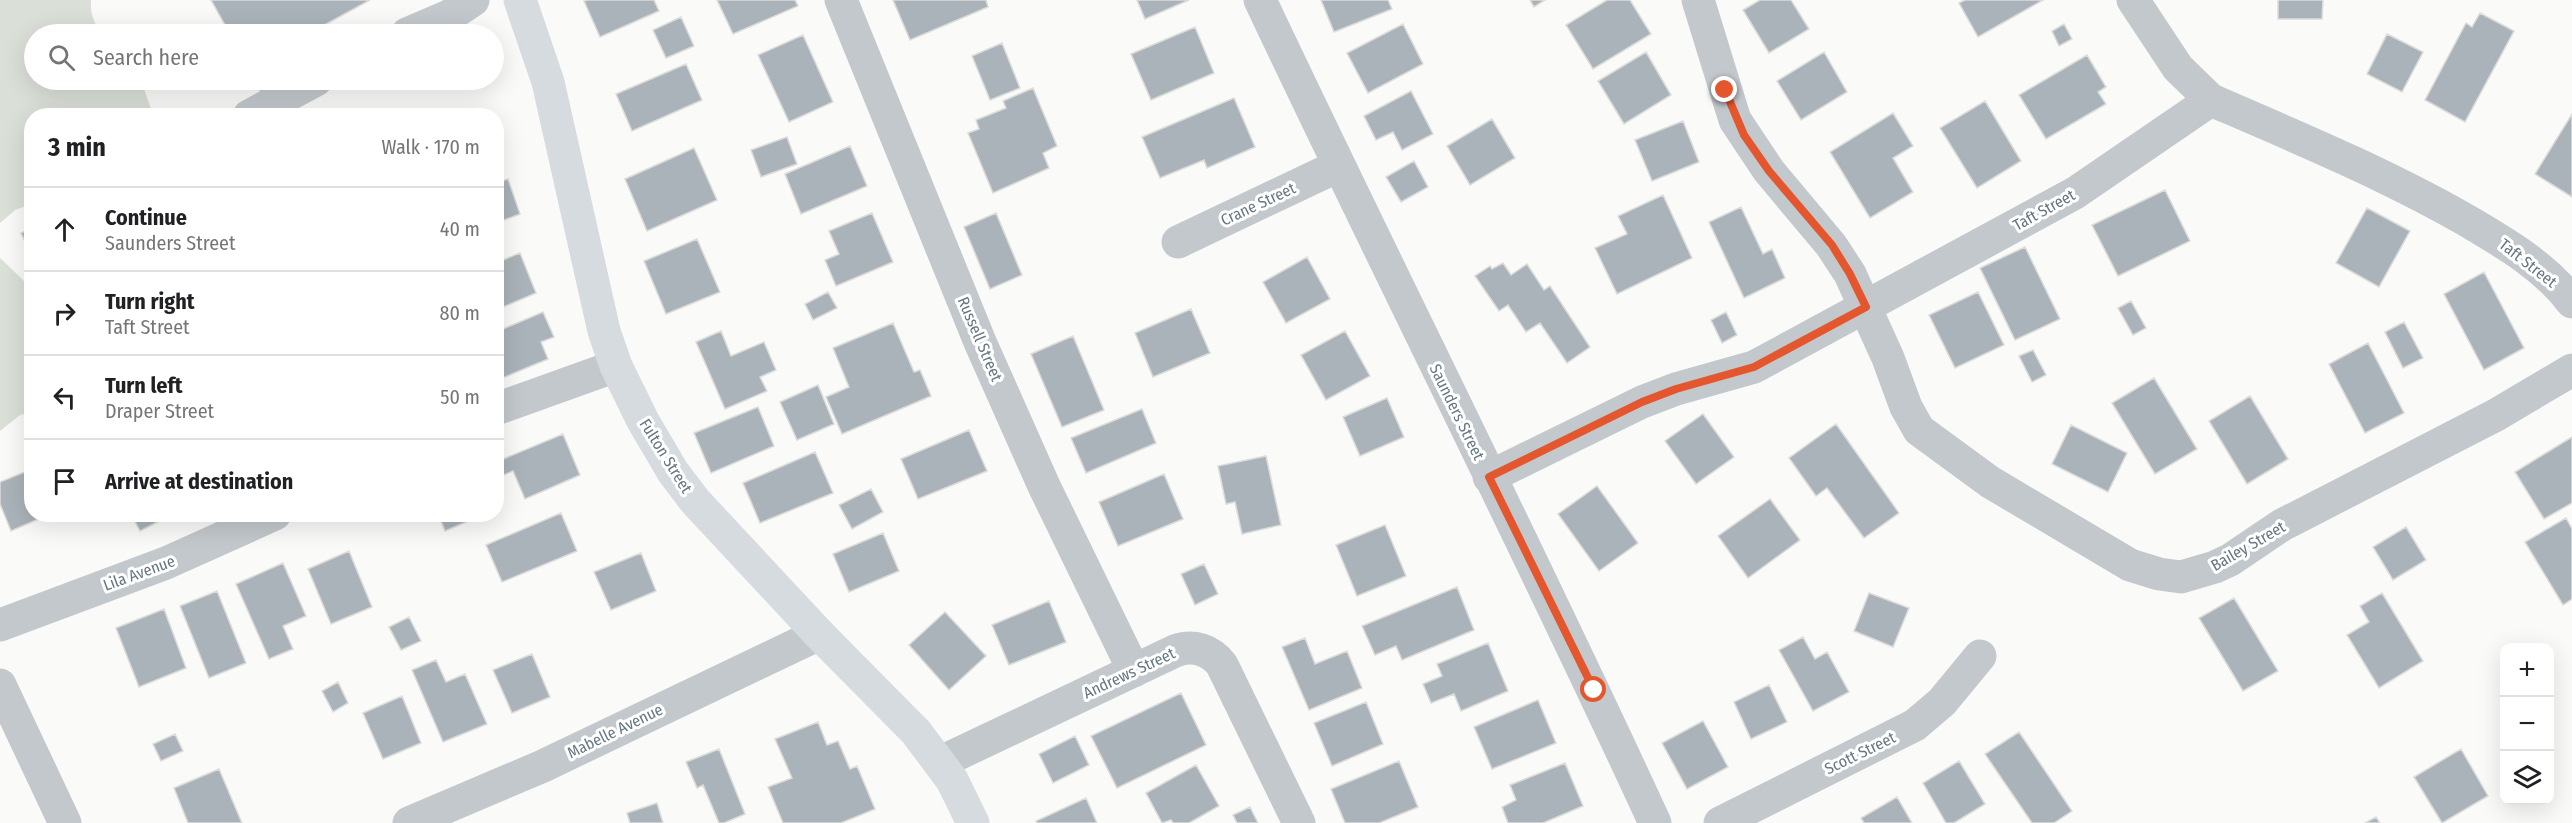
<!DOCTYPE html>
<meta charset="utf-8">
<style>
body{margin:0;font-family:"Fira Sans Condensed",sans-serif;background:#f6f6f6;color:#202124}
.controls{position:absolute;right:18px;bottom:18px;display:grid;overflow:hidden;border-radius:12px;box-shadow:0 6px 24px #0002}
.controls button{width:54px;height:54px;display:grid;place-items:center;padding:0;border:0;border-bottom:2px solid #e0e0e0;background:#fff;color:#202124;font:30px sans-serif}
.stop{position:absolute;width:18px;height:18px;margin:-14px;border:4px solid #e4572e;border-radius:50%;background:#fff}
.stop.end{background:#e4572e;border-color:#fff;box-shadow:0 2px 6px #0008}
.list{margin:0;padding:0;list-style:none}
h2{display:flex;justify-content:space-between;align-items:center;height:78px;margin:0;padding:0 24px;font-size:26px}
h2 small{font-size:20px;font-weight:400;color:#757577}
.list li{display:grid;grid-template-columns:39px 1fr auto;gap:18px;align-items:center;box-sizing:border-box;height:84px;padding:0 24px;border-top:2px solid #e0e0e0}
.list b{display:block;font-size:22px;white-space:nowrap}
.list p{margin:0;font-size:20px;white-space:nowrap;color:#757577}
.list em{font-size:20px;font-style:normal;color:#757577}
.icon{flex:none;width:33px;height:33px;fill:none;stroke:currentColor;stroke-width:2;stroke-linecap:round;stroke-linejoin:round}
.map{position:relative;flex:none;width:2572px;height:823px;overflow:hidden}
.search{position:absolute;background:#fff;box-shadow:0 6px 24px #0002;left:24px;top:24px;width:480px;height:66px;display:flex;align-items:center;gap:15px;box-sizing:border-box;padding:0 21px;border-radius:33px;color:#757577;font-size:22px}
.panel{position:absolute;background:#fff;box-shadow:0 6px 24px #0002;left:24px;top:108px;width:480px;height:414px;border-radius:24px}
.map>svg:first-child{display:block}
</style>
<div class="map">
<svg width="2572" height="823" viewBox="0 0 2572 823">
<rect width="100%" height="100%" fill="#fafaf8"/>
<!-- green -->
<path fill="#dadfd7" d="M0 0H91C90 14 94 24 103 34H34V80H141L153 115 32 116 31 204 15 210 0 223Z
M0 258 23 280 31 294 32 412 20 415 0 431Z"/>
<!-- building -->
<path fill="#aab3b9" stroke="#dcdcda" stroke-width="1.5" d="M211 0H370L308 34H230Z
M588 0H654L659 11 600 37 584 1Z
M717 0H795L798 6 733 34Z
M893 0H986L988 7 910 40Z
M1137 0H1189L1145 19Z
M1321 0H1388L1392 9 1334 32Z
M1530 0H1545L1534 7Z
M1607 0H1630L1651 34 1593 69 1566 25Z
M1760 0H1791L1809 29 1769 53 1743 10Z
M1965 0H2043L1978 37 1959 3Z
M2278 0H2323L2322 19H2278Z
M2480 13 2514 31 2465 122 2425 100 2466 23 2472 27Z
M681 17 694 46 666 58 653 30Z
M1403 24 1423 64 1368 93 1347 53Z
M2064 24 2072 39 2059 46 2052 31Z
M1195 27 1214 73 1151 100 1131 54Z
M2387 34 2423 52 2402 92 2367 74Z
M803 35 833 102 789 122 758 55Z
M1002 43 1020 88 990 100 972 56Z
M1646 52 1671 95 1624 124 1598 81Z
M1824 52 1847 92 1801 120 1777 81Z
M2087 55 2106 87 2098 92 2106 104 2046 139 2019 95Z
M686 64 702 100 632 131 616 94Z
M254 80H293L263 96Z
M1033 88 1057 146 1043 153 1049 168 993 193 968 133 979 129 976 120 1006 108 1003 101Z
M1411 91 1433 134 1402 150 1393 132 1376 140 1364 116Z
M1234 98 1255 147 1207 168 1204 160 1160 178 1142 137Z
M1985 101 2021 161 1977 188 1940 128Z
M1893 113 1913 146 1893 158 1913 192 1870 218 1830 152Z
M2572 114V197L2535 174Z
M1492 119 1515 158 1470 185 1447 146Z
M1683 121 1699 162 1652 181 1635 140Z
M787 137 797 164 761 177 751 150Z
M850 146 867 186 801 214 785 174Z
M694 148 717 200 647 231 625 179Z
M1414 161 1428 187 1401 202 1386 177Z
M508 179 520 214 496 223V183Z
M2165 190 2190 241 2118 276 2092 225Z
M1663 195 1692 258 1617 294 1595 248 1627 234 1618 216Z
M1741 207 1763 254 1772 249 1785 278 1744 298 1709 222Z
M2367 208 2410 231 2379 287 2336 263Z
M872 213 893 262 836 286 825 260 839 254 829 231Z
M996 213 1022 275 990 289 964 227Z
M32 228V254H31L21 233Z
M697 239 720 292 666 314 644 261Z
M2025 247 2060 319 2015 340 1980 268Z
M520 253 536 293 496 310V263Z
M1307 257 1330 299 1286 323 1263 282Z
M1503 263 1511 275 1527 264 1544 290 1550 286 1590 347 1567 363 1540 323 1526 332 1508 305 1499 311 1475 276 1490 266 1492 269Z
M2484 272 2524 348 2484 370 2444 294Z
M828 292 837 308 813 320 805 304Z
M1978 292 2004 345 1955 368 1929 315Z
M2131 301 2146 328 2133 335 2118 308Z
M1191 309 1210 353 1153 377 1135 333Z
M543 312 554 337 541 342 548 359 500 379 496 373V332Z
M1726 312 1737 335 1722 343 1711 320Z
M2404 322 2423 358 2403 368 2385 332Z
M893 323 914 372 920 370 931 396 842 434 826 397 849 387 833 348Z
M721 331 731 356 764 342 776 370 760 377 767 391 725 409 696 342Z
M1345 331 1370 376 1326 400 1301 355Z
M1073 336 1104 410 1062 427 1031 354Z
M2368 343 2404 413 2365 433 2329 364Z
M2033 350 2046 375 2032 382 2019 356Z
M2154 378 2197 449 2155 474 2112 403Z
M818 385 834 424 797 440 780 402Z
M2250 396 2288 459 2247 484 2209 421Z
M1387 398 1404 437 1360 456 1343 417Z
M758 407 774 446 711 473 694 433Z
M1142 409 1156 443 1086 473 1071 438Z
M1703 414 1734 457 1696 484 1665 441Z
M1836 424 1899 513 1864 538 1827 488 1816 496 1789 458Z
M2071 425 2127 453 2108 492 2052 464Z
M969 430 987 471 918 499 901 459Z
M563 434 580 475 525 499 513 471 496 478V462Z
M2572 437V503L2544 519 2515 472Z
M815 452 833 493 760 523 743 483Z
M1266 456 1281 525 1242 534 1235 502 1226 504 1218 466Z
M32 469V514H50L11 531 0 504V482Z
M1164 474 1183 519 1118 546 1099 502Z
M1597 486 1638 543 1599 571 1558 514Z
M871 489 883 512 852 529 839 505Z
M1770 499 1800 540 1748 578 1718 536Z
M561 513 577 551 502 582 486 545Z
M131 514H173L140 531Z
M438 514H485L445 531Z
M2566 518 2572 529V599L2563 605 2525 542Z
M1385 525 1406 576 1357 596 1336 545Z
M2406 527 2426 560 2393 580 2373 547Z
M883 533 899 571 849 592 833 554Z
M349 551 372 607 331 624 308 569Z
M641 553 656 591 611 610 594 572Z
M283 563 306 616 283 626 293 649 269 659 236 584Z
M1204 564 1218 594 1195 605 1181 574Z
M1457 587 1474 630 1402 660 1396 646 1375 655 1362 626Z
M217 591 246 663 209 678 180 606Z
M1869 593 1909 608 1893 647 1854 631Z
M2382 593 2423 661 2379 688 2347 635 2369 622 2360 606Z
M2234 598 2278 671 2243 691 2199 618Z
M1049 601 1066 642 1009 665 992 625Z
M164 609 186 668 139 687 116 628Z
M945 612 986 656 949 690 909 645Z
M409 617 421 641 401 650 389 627Z
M1803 637 1815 659 1827 652 1849 692 1813 711 1779 650Z
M1305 638 1315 664 1347 651 1362 688 1309 710 1282 647Z
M1488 643 1508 691 1461 711 1454 694 1431 703 1423 684 1442 676 1437 664Z
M532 654 550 697 512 713 493 670Z
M436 660 446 682 465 674 487 724 443 742 412 670Z
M338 682 348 703 333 712 322 691Z
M1769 685 1787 722 1751 739 1734 702Z
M1181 693 1206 745 1117 788 1091 736Z
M402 696 421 743 383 759 363 713Z
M1538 700 1556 743 1492 769 1474 727Z
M1366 702 1383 744 1332 766 1314 723Z
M1703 721 1728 767 1687 789 1662 743Z
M818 722 827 745 838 741 850 769 857 766 875 809 841 823H783L768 787 792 778 775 739Z
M2019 732 2072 811 2054 823H2032L1985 754Z
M175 734 183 751 161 761 153 744Z
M1075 736 1089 765 1053 783 1039 754Z
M719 749 745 814 724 823H719L703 785 697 788 686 762Z
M2461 749 2488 796 2442 823 2414 777Z
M1399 761 1418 807 1379 823H1345L1331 789Z
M1959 761 1985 804 1954 823H1946L1923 783Z
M1565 763 1583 806 1543 823H1508L1502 807 1516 800 1510 785Z
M1196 765 1219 806 1189 823H1173L1171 820 1162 823 1146 793Z
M219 769 242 823H188L174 788Z
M1897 797 1912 823H1864L1861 818Z
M1086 798 1097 823H1037L1036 821Z
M657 803 663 823H630L627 813Z
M1250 807 1258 823H1237L1233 815Z
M2376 817 2380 823H2365Z"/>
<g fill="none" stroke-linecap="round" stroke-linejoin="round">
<!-- street -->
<path stroke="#c3c8cc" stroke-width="33" d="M841 0 980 342 1044 486 1134 671
M1260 0C1390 275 1528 547 1655 823
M1698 0 1735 120 1769 171 1831 245 1850 274 1888 358 1906 407 1919 430 1990 482 2130 565 2159 574 2181 577 2215 567 2230 560 2282 525 2496 415 2572 370
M2133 0 2178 68 2211 100
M407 34 449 16 473 0
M249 116 316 80
M1178 242 1338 166
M496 409 616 366
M1489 477 1642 402 1676 389 1754 367 2075 193 2211 100C2297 137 2383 173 2464 219 2503 242 2544 265 2572 302
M0 625 166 563 275 514
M0 685 65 823
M941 762 1175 651C1193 644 1211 650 1222 665L1299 823
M409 823 543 766 819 634
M1720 823 1915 725 1942 702 1980 656"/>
<!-- secondary -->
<path stroke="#d6dbdf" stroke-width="33" d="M520 0 548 82 604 331 616 366 643 421 673 472 695 501 819 634 916 732 952 780 973 823"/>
</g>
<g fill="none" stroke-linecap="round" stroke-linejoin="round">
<!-- route -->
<path stroke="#e4572e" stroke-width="8" d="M1594 690 1489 477 1642 402 1676 389 1754 367 1866 307 1850 274 1832 245 1769 171 1744 135 1725 90"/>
</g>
<g text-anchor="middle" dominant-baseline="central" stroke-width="6" stroke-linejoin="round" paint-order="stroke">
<!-- street labels -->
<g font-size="16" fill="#657683" stroke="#fff">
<text transform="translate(1258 204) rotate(-25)">Crane Street</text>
<text transform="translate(2044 210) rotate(-29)">Taft Street</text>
<text transform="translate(2528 263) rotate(38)">Taft Street</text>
<text transform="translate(980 339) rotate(67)">Russell Street</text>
<text transform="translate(1457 412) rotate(64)">Saunders Street</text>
<text transform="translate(666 456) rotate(58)">Fulton Street</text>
<text transform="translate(2248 546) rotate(-30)">Bailey Street</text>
<text transform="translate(139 573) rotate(-20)">Lila Avenue</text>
<text transform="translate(1129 673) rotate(-25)">Andrews Street</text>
<text transform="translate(615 731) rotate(-26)">Mabelle Avenue</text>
<text transform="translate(1860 753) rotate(-26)">Scott Street</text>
</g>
</g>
</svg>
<div class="controls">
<button>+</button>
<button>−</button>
<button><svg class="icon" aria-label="layers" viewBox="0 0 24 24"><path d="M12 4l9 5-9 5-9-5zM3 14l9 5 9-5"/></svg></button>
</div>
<div class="stop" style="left:1594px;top:690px"></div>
<div class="stop end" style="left:1725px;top:90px"></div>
<div class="search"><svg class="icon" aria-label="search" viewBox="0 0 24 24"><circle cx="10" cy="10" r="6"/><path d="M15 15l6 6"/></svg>Search here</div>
<section class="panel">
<h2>3 min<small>Walk · 170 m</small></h2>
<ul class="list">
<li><svg class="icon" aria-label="ahead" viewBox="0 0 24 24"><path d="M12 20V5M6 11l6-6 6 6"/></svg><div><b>Continue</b><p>Saunders Street</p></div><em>40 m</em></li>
<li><svg class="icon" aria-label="right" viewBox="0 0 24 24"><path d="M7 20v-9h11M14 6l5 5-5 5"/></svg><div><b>Turn right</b><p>Taft Street</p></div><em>80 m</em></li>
<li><svg class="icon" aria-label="left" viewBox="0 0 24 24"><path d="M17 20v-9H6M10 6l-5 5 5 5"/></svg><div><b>Turn left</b><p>Draper Street</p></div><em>50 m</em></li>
<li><svg class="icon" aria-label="arrive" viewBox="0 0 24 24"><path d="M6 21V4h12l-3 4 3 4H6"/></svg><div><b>Arrive at destination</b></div></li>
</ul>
</section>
</div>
